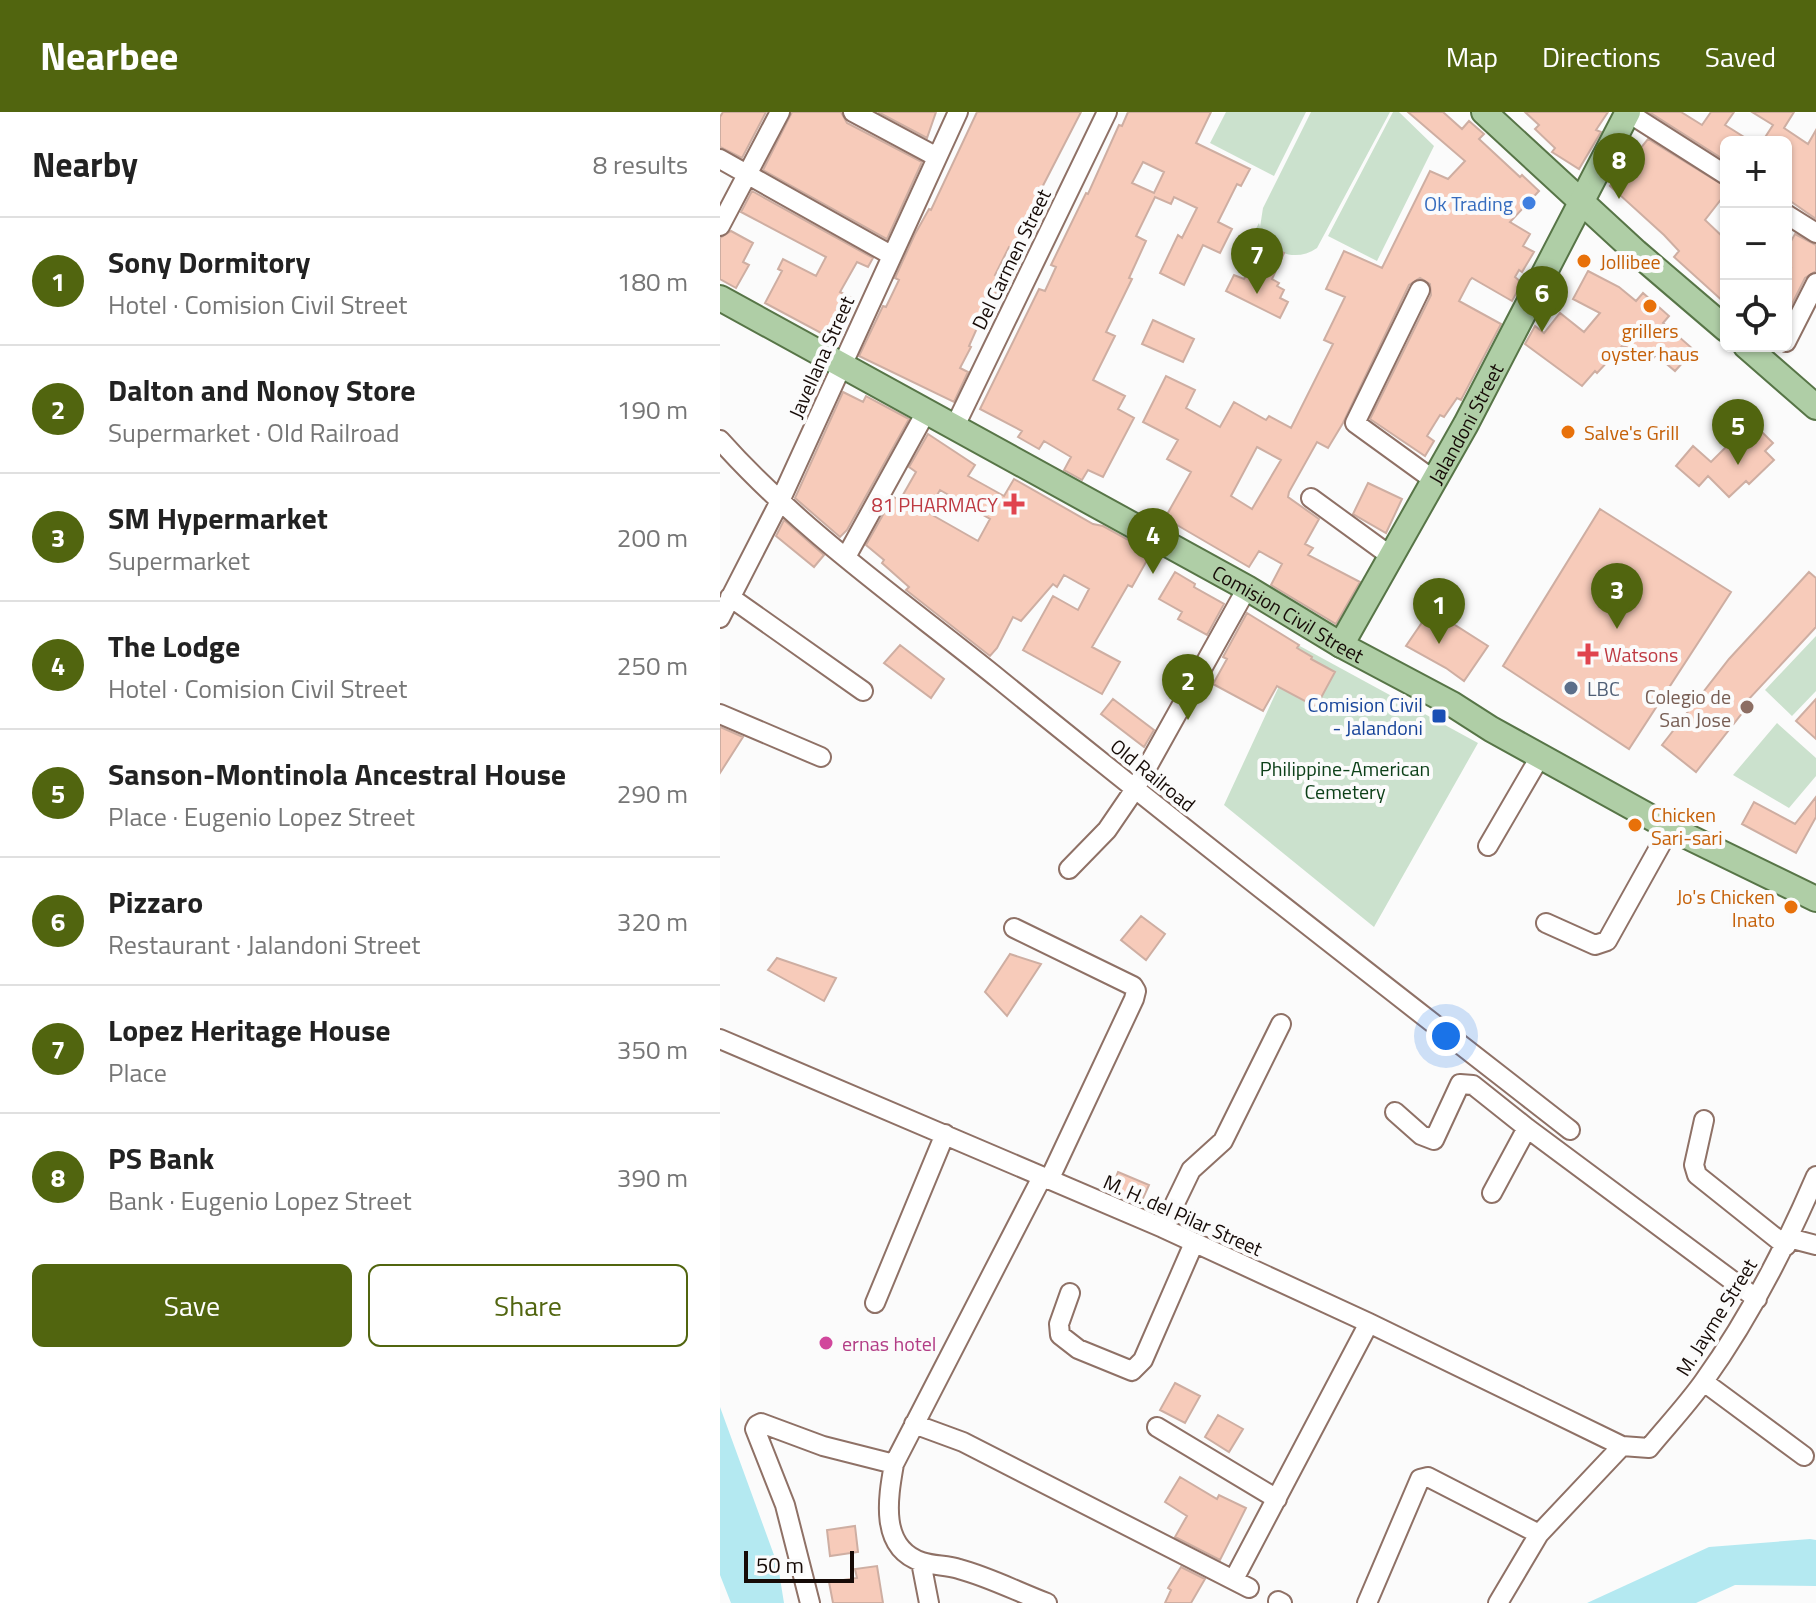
<!DOCTYPE html>
<meta charset="utf-8">
<style>
body{margin:0;font-family:"Titillium Web",sans-serif;background:#f2f2f2;color:#222}
.controls{position:absolute;right:24px;top:24px;display:grid;overflow:hidden;border-radius:12px;box-shadow:0 2px 6px #0004}
.controls button{width:72px;height:72px;display:grid;place-items:center;padding:0;border:0;border-bottom:2px solid #e0e0e0;background:#fff;color:#222;font:40px sans-serif}
.scale{position:absolute;left:24px;bottom:20px;width:110px;box-sizing:border-box;padding-left:8px;border:4px solid #160b07;border-top:0;font-size:22px;line-height:28px;white-space:nowrap;color:#160b07;-webkit-text-stroke:6px #fbfbfb;paint-order:stroke}
.you{position:absolute;left:726px;top:924px;width:28px;height:28px;margin:-20px;border:6px solid #fff;border-radius:50%;background:#1a73e8;box-shadow:0 0 0 12px #1a73e833}
.badge{display:grid;place-items:center;width:52px;height:52px;border-radius:50%;background:#51650f;color:#fff;font-size:26px;font-weight:700}
.pin{position:absolute;translate:-50% -66px;filter:drop-shadow(0 2px 4px #0008)}
.pin::after{content:'';position:absolute;top:42px;width:28px;height:24px;background:inherit;clip-path:polygon(0 0,100% 0,50% 100%)}
.list{margin:0;padding:0;list-style:none}
h2{display:flex;justify-content:space-between;align-items:center;height:104px;margin:0;padding:0 32px;font-size:34px}
h2 small{font-size:26px;font-weight:400;color:#767676}
.list li{display:grid;grid-template-columns:52px 1fr auto;gap:24px;align-items:center;box-sizing:border-box;height:128px;padding:0 32px;border-top:2px solid #e0e0e0}
.list b{display:block;font-size:30px;white-space:nowrap}
.list p{margin:0;font-size:26px;white-space:nowrap;color:#767676}
.list em{font-size:26px;font-style:normal;color:#767676}
.actions{display:flex;gap:16px;padding:24px 32px}
.actions a{flex:1;padding:18px 0;border:2px solid #51650f;border-radius:12px;text-align:center;font-size:28px;color:#51650f}
.actions .main{background:#51650f;color:#fff}
.icon{flex:none;width:44px;height:44px;fill:none;stroke:currentColor;stroke-width:2;stroke-linecap:round;stroke-linejoin:round}
.map{position:relative;flex:none;width:1096px;height:1491px;overflow:hidden}
header{display:flex;align-items:center;gap:48px;box-sizing:border-box;height:112px;padding:0 40px;background:#51650f;color:#fff}
header strong{font-size:38px}
nav{display:flex;gap:44px;margin-inline-start:auto;font-size:28px}
main{display:flex}
aside{flex:1;background:#fff}
.map>svg:first-child{display:block}
</style>
<header>
<strong>Nearbee</strong>
<nav><a>Map</a><a>Directions</a><a>Saved</a></nav>
</header>
<main>
<aside>
<h2>Nearby<small>8 results</small></h2>
<ul class="list">
<li><span class="badge">1</span><div><b>Sony Dormitory</b><p>Hotel · Comision Civil Street</p></div><em>180 m</em></li>
<li><span class="badge">2</span><div><b>Dalton and Nonoy Store</b><p>Supermarket · Old Railroad</p></div><em>190 m</em></li>
<li><span class="badge">3</span><div><b>SM Hypermarket</b><p>Supermarket</p></div><em>200 m</em></li>
<li><span class="badge">4</span><div><b>The Lodge</b><p>Hotel · Comision Civil Street</p></div><em>250 m</em></li>
<li><span class="badge">5</span><div><b>Sanson-Montinola Ancestral House</b><p>Place · Eugenio Lopez Street</p></div><em>290 m</em></li>
<li><span class="badge">6</span><div><b>Pizzaro</b><p>Restaurant · Jalandoni Street</p></div><em>320 m</em></li>
<li><span class="badge">7</span><div><b>Lopez Heritage House</b><p>Place</p></div><em>350 m</em></li>
<li><span class="badge">8</span><div><b>PS Bank</b><p>Bank · Eugenio Lopez Street</p></div><em>390 m</em></li>
</ul>
<div class="actions"><a class="main">Save</a><a>Share</a></div>
</aside>
<div class="map">
<svg width="1096" height="1491" viewBox="0 0 1096 1491">
<rect width="100%" height="100%" fill="#fbfbfb"/>
<!-- green -->
<path fill="#cbe1cd" d="M506 0H586L554 64 490 31Z
M591 0H670L597 136C575 151 551 141 540 118L543 130 552 137H542L520 146 539 111 540 115 543 96Z
M673 0H679L714 34 657 149 608 124Z
M1096 524V579L1072 604 1045 578Z
M578 533 758 631 654 815 504 693Z
M1057 611 1096 646V664L1069 696 1013 663Z"/>
<!-- water -->
<path fill="#b4e9f1" d="M0 1295 58 1454 64 1491H11L0 1463Z
M1090 1427 1096 1428V1474L1015 1473 976 1491H867L989 1435Z"/>
<!-- building -->
<path fill="#f7cbba" stroke="#ceaea2" stroke-width="2" fill-rule="evenodd" d="M3 0H46L22 46 0 35V5Z
M72 0H121L127 11 202 50 167 127 43 58Z
M158 0H216L207 26Z
M257 0H361L313 93 318 96 295 138 289 135 275 163 283 167 272 188 270 187 249 234 251 235 240 256 248 260 234 290 139 244 163 194 166 195 179 168 175 166 195 122 209 97 211 98Z
M408 0H491L476 31 530 57 521 74 517 72 498 110 512 117 500 141 483 133 464 173 440 161 458 123 462 126 477 96 454 85 451 92 435 85 416 124 426 129 409 166 412 167 386 220 395 224 373 268 405 284 398 297 414 306 383 365 368 358 362 368 344 358 351 345 324 329 319 337 298 325 302 319 260 297 319 177 325 179 336 155 331 153 366 81 368 82 399 13 402 14ZM423 50 444 60 434 81 412 71Z
M688 0H723L742 17 749 9 764 22 759 27 800 65 802 63 819 79 790 110 810 122 803 134 814 140 802 160 799 158 795 165 802 171 792 189 752 166 750 168 739 189 781 212 741 288 737 286 724 305 720 303 707 324 714 329 705 344 650 307 711 183 710 172 700 166 689 173 623 311 608 336 597 330 569 380 568 385 599 407 585 432 593 436 588 443 640 470 616 512 551 473 562 452 539 439 529 455 445 406 471 360 447 347 458 328 423 310 446 264 475 278 466 296 500 315 514 290 546 308 549 304 571 316 613 232 604 228 625 185 606 177 624 139 662 156 710 59 728 67 745 49ZM537 335 561 348 532 397 511 384Z
M805 0H888L876 18 881 20 859 57 832 40 835 36 815 17 819 13Z
M929 0H961L982 13 991 0H1014L1005 13 1032 30H1006V49Z
M1032 0H1074L1064 16 1088 32 1096 18V107L1066 86V30H1042L1053 13Z
M928 27 1006 75V81L985 108 1006 128V192L954 145 959 139 944 123 890 74Z
M32 79 153 146 148 155 137 150 120 180 136 188 114 228 45 191 62 159 58 157 63 147 96 164 106 145 21 100Z
M11 119 33 131 23 150 29 153 16 176 0 167V126Z
M1075 122 1096 133V159L1085 166 1066 204V165L1071 156 1066 153V138Z
M554 136 564 141 552 167 559 171 557 174 564 178 560 186 568 190 560 206 506 179 514 163 524 167 527 162 531 164 534 159 541 163Z
M868 159 899 175 916 189 923 181 949 204 943 211 974 238 955 259 936 243 929 251 903 233 877 261 875 259 862 274 805 232 815 214 824 221 840 201 864 220 880 201 853 187Z
M433 208 474 227 463 250 422 232Z
M123 280 143 290 146 284 189 307 127 418 120 425 75 386Z
M1024 317 1031 324 1039 317 1053 331 1045 339 1054 348 1029 372 1026 369 1009 385 988 364 979 374 956 354 973 334 991 350Z
M208 322 255 353 248 364 284 384 294 367 373 412 383 414 414 431 412 433 430 443 412 475 408 473 372 535 400 550 382 582 303 538 333 484 358 498 369 477 344 463 337 475 333 472 301 509 293 505 277 536 270 544 186 478 189 475 162 451 164 448 146 433 173 385 180 388 196 360 189 355ZM220 378 270 407 258 429 207 400Z
M648 371 682 387 666 421 633 402Z
M880 397 1011 480 909 637 783 554Z
M64 408 104 443 94 455 56 424Z
M455 460 475 472 474 475 504 492 487 523 458 507 462 500 439 487Z
M1089 460 1096 466V515L1027 589 1030 591 976 660 942 633 1009 547Z
M527 501 579 533 577 536 592 545 591 547 615 560 596 595 557 574 543 599 493 572 507 547 503 545Z
M705 506 722 516 727 508 768 534 744 569 726 556 686 534Z
M180 533 224 567 211 586 164 551Z
M393 587 434 618 424 635 381 602Z
M1096 587V627L1076 609Z
M0 615 23 625 0 661Z
M1096 685V705L1076 741 1022 712 1034 690 1075 712Z
M421 804 445 822 426 848 401 828Z
M290 842 321 852 287 904 265 880Z
M57 846 116 866 104 889 48 858Z
M398 1060 429 1073 420 1093 390 1080Z
M455 1271 480 1284 465 1311 440 1298Z
M498 1303 523 1317 509 1340 485 1325Z
M460 1365 497 1387 499 1383 526 1396 500 1448 455 1425 467 1404 445 1390Z
M135 1414 138 1440 110 1444 107 1418Z
M157 1454 163 1491H113L109 1470 137 1466 135 1457Z
M461 1455 485 1467 471 1491H445L451 1478 448 1476Z"/>
<g fill="none" stroke-linecap="round" stroke-linejoin="round">
<!-- minor casing -->
<g stroke="#8f7166" stroke-width="22">
<path id="minor" d="M133 0 217 45
M907 0 1006 63
M0 47 171 143
M1066 102 1096 121
M0 114 60 0
M700 178 635 311 715 369
M1066 230 1096 171
M235 314 387 0
M0 328C82 420 185 491 280 568 468 721 659 869 850 1018
M591 386 672 445
M126 445 206 300
M10 485 143 579
M0 506 60 389 238 0
M0 602 101 645
M768 734 821 643
M349 757 387 718 415 677 527 476
M826 811 875 833 887 829 950 716
M294 816 413 874 416 879 414 887 329 1068
M0 927 443 1116 649 1211 902 1334 929 1336C947 1314 967 1293 984 1269 1030 1205 1065 1136 1096 1064
M675 1000 701 1023 714 1028 740 972 753 973 807 1016 1037 1187
M984 1008 974 1053 977 1063 1066 1134
M322 1065 174 1352C168 1386 159 1436 202 1450 214 1454 227 1453 239 1457 269 1465 298 1480 327 1491
M772 1081 807 1016
M443 1116 471 1058 503 1029 561 912
M1069 1126 1096 1133
M350 1181 339 1212 340 1223 358 1237 412 1259 423 1248 474 1131
M155 1191 225 1022
M984 1270 1084 1344
M194 1312 243 1330 529 1476
M437 1315 557 1387
M201 1450 209 1491
M514 1467 649 1211
M558 1489 562 1491
M90 1491 65 1393 35 1317 37 1313 41 1311 103 1334 174 1352
M647 1491 700 1367 708 1365 819 1422
M778 1491 819 1422 902 1334"/>
</g>
<!-- major casing -->
<g stroke="#577547" stroke-width="28">
<g id="major">
<path d="M764 0 916 140 1006 217"/>
<path id="s1" d="M0 186 527 476 621 533 732 592 771 617 950 716 1096 787"/>
<path d="M1026 234 1096 295"/>
<path id="s2" d="M621 533 746 312 908 0"/>
</g>
</g>
<!-- minor -->
<use href="#minor" stroke="#fff" stroke-width="18"/>
<!-- major -->
<use href="#major" stroke="#afcea6" stroke-width="24"/>
</g>
<!-- markers -->
<circle fill="#3f7fe0" stroke="#fbfbfb" stroke-width="3" cx="809" cy="91" r="8"/>
<g fill="#e8710a" stroke="#fbfbfb" stroke-width="3">
<circle cx="864" cy="149" r="8"/>
<circle cx="930" cy="194" r="8"/>
<circle cx="848" cy="320" r="8"/>
<circle cx="915" cy="713" r="8"/>
<circle cx="1071" cy="795" r="8"/>
</g>
<g fill="#e0444e" stroke="#fbfbfb" stroke-width="3">
<path d="M290 380h8v8h8v8h-8v8h-8v-8h-8v-8h8z"/>
<path d="M864 530h8v8h8v8h-8v8h-8v-8h-8v-8h8z"/>
</g>
<circle fill="#5c6f8a" stroke="#fbfbfb" stroke-width="3" cx="851" cy="576" r="8"/>
<circle fill="#8d6e63" stroke="#fbfbfb" stroke-width="3" cx="1027" cy="595" r="8"/>
<rect fill="#1a4fb4" stroke="#fbfbfb" stroke-width="3" x="711" y="596" width="16" height="16" rx="4"/>
<circle fill="#d1479c" stroke="#fbfbfb" stroke-width="3" cx="106" cy="1231" r="8"/>
<g text-anchor="middle" dominant-baseline="central" stroke-width="8" stroke-linejoin="round" paint-order="stroke">
<!-- shop labels -->
<g font-size="20" fill="#366cbe" stroke="#fbfbfb" text-anchor="end">
<text x="793" y="91">Ok Trading</text>
</g>
<!-- street labels -->
<g font-size="20" fill="#160b07" stroke="#fbfbfb">
<text transform="translate(291 147) rotate(-64)">Del Carmen Street</text>
<text transform="translate(101 245) rotate(-66)">Javellana Street</text>
<text stroke="none"><textPath href="#s2" startOffset="254">Jalandoni Street</textPath></text>
<text stroke="none"><textPath href="#s1" startOffset="650">Comision Civil Street</textPath></text>
<text transform="translate(433 663) rotate(39)">Old Railroad</text>
<text transform="translate(463 1103) rotate(24)">M. H. del Pilar Street</text>
<text transform="translate(996 1205) rotate(-58)">M. Jayme Street</text>
</g>
<!-- food labels -->
<g font-size="20" fill="#c56008" stroke="#fbfbfb" text-anchor="start">
<text x="880" y="149">Jollibee</text>
<text x="930" y="218" text-anchor="middle">grillers<tspan x="930" dy="23">oyster haus</tspan></text>
<text x="864" y="320">Salve's Grill</text>
<text x="931" y="702">Chicken<tspan x="931" dy="23">Sari-sari</tspan></text>
<text x="1055" y="784" text-anchor="end">Jo's Chicken<tspan x="1055" dy="23">Inato</tspan></text>
</g>
<!-- health labels -->
<g font-size="20" fill="#be3a42" stroke="#fbfbfb" text-anchor="end">
<text x="278" y="392">81 PHARMACY</text>
<text x="884" y="542" text-anchor="start">Watsons</text>
</g>
<!-- service labels -->
<g font-size="20" fill="#4e5e75" stroke="#fbfbfb" text-anchor="start">
<text x="867" y="576">LBC</text>
</g>
<!-- education labels -->
<g font-size="20" fill="#785e54" stroke="#fbfbfb" text-anchor="end">
<text x="1011" y="584">Colegio de<tspan x="1011" dy="23">San Jose</tspan></text>
</g>
<!-- transit labels -->
<g font-size="20" fill="#164399" stroke="#fbfbfb" text-anchor="end">
<text x="703" y="592">Comision Civil<tspan x="703" dy="23">- Jalandoni</tspan></text>
</g>
<!-- park labels -->
<g font-size="20" fill="#0d4019" stroke="#fbfbfb">
<text x="625" y="656">Philippine-American<tspan x="625" dy="23">Cemetery</tspan></text>
</g>
<!-- hotel labels -->
<g font-size="20" fill="#b23c85" stroke="#fbfbfb" text-anchor="start">
<text x="122" y="1231">ernas hotel</text>
</g>
</g>
</svg>
<div class="controls">
<button>+</button>
<button>−</button>
<button><svg class="icon" aria-label="locate" viewBox="0 0 24 24"><circle cx="12" cy="12" r="6"/><path d="M12 2v4M12 18v4M2 12h4M18 12h4"/></svg></button>
</div>
<div class="scale">50 m</div>
<div class="you"></div>
<div class="pin badge" style="left:719px;top:532px">1</div>
<div class="pin badge" style="left:468px;top:608px">2</div>
<div class="pin badge" style="left:897px;top:517px">3</div>
<div class="pin badge" style="left:433px;top:462px">4</div>
<div class="pin badge" style="left:1018px;top:353px">5</div>
<div class="pin badge" style="left:822px;top:220px">6</div>
<div class="pin badge" style="left:537px;top:182px">7</div>
<div class="pin badge" style="left:899px;top:87px">8</div>
</div>
</main>
